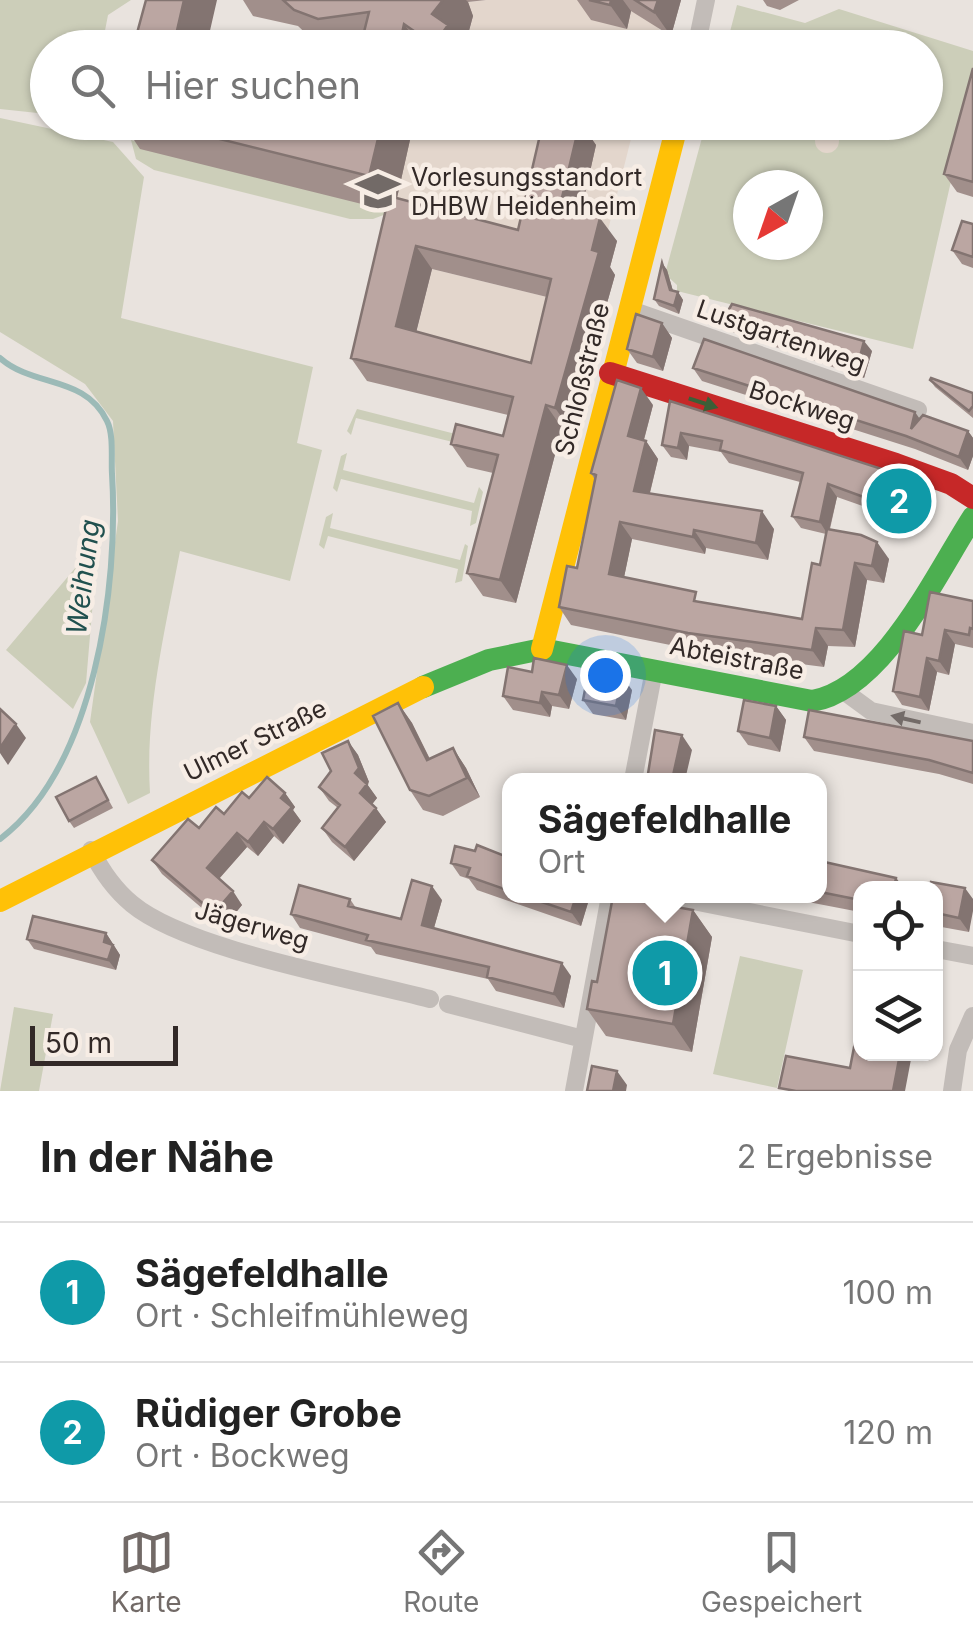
<!DOCTYPE html>
<html lang="de">
<meta charset="utf-8">
<style>
body{margin:0;font-family:Inter,sans-serif;background:#f6f6f6;color:#222}
.controls{position:absolute;right:30px;bottom:30px;display:grid;overflow:hidden;border-radius:20px;box-shadow:0 2px 8px #0004}
.controls button{width:90px;height:90px;display:grid;place-items:center;padding:0;border:0;border-bottom:2px solid #e0e0e0;background:#fff;color:#222;font:50px sans-serif}
.compass{position:absolute;left:733px;top:170px;width:90px;height:90px;border-radius:50%;background:#fff;box-shadow:0 2px 8px #0004;rotate:220deg}
.scale{position:absolute;left:30px;bottom:25px;width:148px;box-sizing:border-box;padding-left:10px;border:5px solid #322927;border-top:0;font-size:28px;line-height:35px;white-space:nowrap;color:#322927;-webkit-text-stroke:8px #f7ede5;paint-order:stroke}
.you{position:absolute;left:605px;top:675px;width:35px;height:35px;margin:-25px;border:8px solid #fff;border-radius:50%;background:#1a73e8;box-shadow:0 0 0 15px #1a73e833}
.badge{display:grid;place-items:center;width:65px;height:65px;border-radius:50%;background:#726a67;color:#fff;font-size:32px;font-weight:700}
.pin{position:absolute;translate:-50% -50%;border:5px solid #fff;box-shadow:0 2px 10px #0006}
.popup{position:absolute;left:502px;top:773px;width:325px;height:130px;box-sizing:border-box;display:grid;place-content:center;border-radius:20px;background:#fff;filter:drop-shadow(0 2px 8px #0005);font-size:32px;white-space:nowrap;color:#767676}
.popup b{font-size:38px;color:#222}
.popup::after{content:'';position:absolute;left:50%;top:100%;margin-left:-20px;border:20px solid transparent;border-top-color:#fff}
.list{margin:0;padding:0;list-style:none}
h2{display:flex;justify-content:space-between;align-items:center;height:130px;margin:0;padding:0 40px;font-size:42px}
h2 small{font-size:32px;font-weight:400;color:#767676}
.list li{display:grid;grid-template-columns:65px 1fr auto;gap:30px;align-items:center;box-sizing:border-box;height:140px;padding:0 40px;border-top:2px solid #e0e0e0}
.list b{display:block;font-size:38px;white-space:nowrap}
.list p{margin:0;font-size:32px;white-space:nowrap;color:#767676}
.list em{font-size:32px;font-style:normal;color:#767676}
.icon{flex:none;width:55px;height:55px;fill:none;stroke:currentColor;stroke-width:2;stroke-linecap:round;stroke-linejoin:round}
.map{position:relative;flex:none;width:973px;height:1091px;overflow:hidden}
.search{position:absolute;background:#fff;box-shadow:0 2px 8px #0004;left:30px;right:30px;top:30px;height:110px;display:flex;align-items:center;gap:25px;box-sizing:border-box;padding:0 35px;border-radius:55px;color:#767676;font-size:38px}
.sheet{height:410px;background:#fff}
nav{display:flex;justify-content:space-around;align-items:center;box-sizing:border-box;height:140px;border-top:2px solid #e0e0e0;background:#fff;font-size:28px;color:#767676}
nav a{display:grid;justify-items:center;gap:5px}
nav .on{color:#726a67}
.map>svg:first-child{display:block}
</style>
<div class="map">
<svg width="973" height="1091" viewBox="0 0 973 1091">
<rect width="100%" height="100%" fill="#e9e3de"/>
<!-- green -->
<path fill="#ccceb9" fill-rule="evenodd" d="M0 0H131L108 15 103 41 113 47 48 48 47 114 0 109Z
M737 5 805 23 839 9 973 51V84L913 349 677 291V285L665 274 706 123 926 122V48L726 47ZM748 185H808V245H748Z
M0 118 113 142 144 177 121 318 313 367 297 443 322 450 290 581 180 551C165 631 145 712 150 793L128 804 90 722 118 521 113 421 85 384 0 332Z
M131 140 142 143 394 211 373 219H350L154 170 136 159Z
M357 409 495 444 493 452 356 418 351 435 347 431Z
M347 453 343 470 474 503 479 487 483 492 476 523 470 526 472 511 341 479 337 492 333 488 341 456Z
M333 513 330 528 460 560 465 544 468 546 462 581 455 583 458 569 328 536 324 549 319 545 326 517Z
M98 541 86 683 73 709 6 650Z
M740 956 803 970 777 1088 713 1074Z
M14 1007 53 1014 39 1091H0Z"/>
<!-- plaza -->
<path fill="#e3d6cc" d="M486 0H596L626 29 634 0 660 30 656 47 458 48 467 38 473 16 468 2Z
M413 123H635L606 238 534 253 394 211Z
M815 141a12 12 0 1 1 24 0a12 12 0 1 1-24 0Z
M432 269 568 302 547 385 412 349Z"/>
<g fill="none" stroke-linecap="round" stroke-linejoin="round">
<!-- stream -->
<path stroke="#9cbab7" stroke-width="6" d="M0 358C34 388 85 375 107 421 114 435 111 459 112 474 119 585 95 767 0 839"/>
<!-- street -->
<path stroke="#c2bcb8" stroke-width="18" d="M696 48 706 0
M628 309 918 410
M845 692 871 711 973 733
M633 780 654 670
M91 850C101 870 115 890 132 904 187 950 355 979 430 999
M668 896 860 934
M936 949 973 956
M448 1004 583 1039
M574 1091 610 896
M952 1091 958 1050 973 1016"/>
<!-- fast -->
<path stroke="#4caf50" stroke-width="22" d="M423 687 489 660 542 649 812 701C883 689 936 574 973 517"/>
<!-- slow -->
<path stroke="#ffc107" stroke-width="22" d="M542 649 678 122
M0 901 423 687"/>
<!-- jam -->
<path stroke="#c62828" stroke-width="22" d="M610 373 896 464 951 484 973 498"/>
</g>
<!-- wall -->
<path fill="#a18f8b" fill-rule="evenodd" d="M243 0H486L468 2 473 16 467 38 461 44 463 48H325L318 45 298 26 253 16Z
M577 0H681L671 36 631 11 627 29 591 20Z
M763 0H799L780 10 767 6Z
M973 68V197L957 192 944 174Z
M122 122H312L340 129 414 122 397 198 518 230 580 122 596 145 581 212 617 241 610 267 615 275 571 430 562 428 516 603 483 596 467 573 493 473 467 467 451 444 503 436 508 415 367 381 351 358 386 210 140 149ZM432 269 547 297 531 363 416 332Z
M625 122H651L632 138 624 127Z
M973 224V268L962 264 952 250Z
M662 263 667 270 673 291 678 292 683 300 679 314 659 306 654 299Z
M722 321 872 351 864 378 730 331Z
M662 323 672 338 663 371 637 363 627 349Z
M693 368 968 431 973 438V456L968 470 915 449 702 381Z
M930 380 973 393V418L935 387Z
M670 401 922 492 911 523 837 497 830 529 889 559 884 583 867 580 855 647 828 646 824 667 700 651 571 625 559 607 577 568 595 480 591 473 653 405 644 440 646 441 658 459 650 493 774 529 768 560 706 548 705 554 632 539 624 577 703 603 802 619 820 565 826 534 801 528 792 516 800 482 729 463 721 452 689 446 687 460 671 457 662 445Z
M973 601V648L955 644 949 675 937 672 929 711 902 705 893 691 922 635Z
M577 679 569 709 552 706 550 717 513 710 503 696Z
M632 690 626 720 593 714 583 700Z
M398 703 412 723 430 759 453 748 466 768 480 797 443 816 423 810 410 790Z
M776 706 786 720 780 752 748 745 738 731Z
M804 737 973 741V784L939 774 814 751Z
M348 741 358 755 369 782 367 784 377 798 372 804 386 822 354 861 332 842 322 828 338 808 329 801 319 787 331 771Z
M96 777 113 808 74 828 69 821Z
M285 793 295 807 293 810 301 821 283 844 274 836 258 856 247 847 219 879 242 905 224 927 162 874 152 860 199 828 249 798Z
M475 851 510 858V896H590L581 926 477 890 469 879 460 876 451 863Z
M820 861 896 878 904 888H860V912L777 896H820Z
M936 888 973 899 969 932 936 926Z
M350 899 356 908 401 919 442 900 434 928 571 976 564 1008 496 991 488 979 376 954 371 947 300 928 291 914Z
M693 910 712 937 692 1052 606 1036 587 1009 597 982Z
M106 933 120 955 116 970 34 949 27 939Z"/>
<!-- shaded-wall -->
<path fill="#837471" d="M184 0H217L206 48H173Z
M443 0H466L468 2 473 16 467 38 461 44 463 48H436L434 45 432 14Z
M611 0H623L631 11 627 29 610 5Z
M658 0H681L671 36 654 12Z
M404 24 421 48H399Z
M382 122H414L394 211 369 176Z
M580 122 596 145 577 229 560 206Z
M600 218 617 241 610 267 615 275 571 430 555 408Z
M416 246 432 269 412 349 396 326Z
M662 263 667 270 675 298 670 290Z
M678 292 683 300 679 314 674 306Z
M662 323 672 338 663 371 653 357Z
M864 341 872 351 864 378 857 368Z
M641 388 653 405 640 454 628 436Z
M546 405 562 428 516 603 500 580Z
M915 412 924 425 920 442 911 429Z
M968 431 973 438V456L968 470 959 457Z
M681 433 689 446 687 460 678 448Z
M646 441 658 459 646 508 634 491Z
M913 479 922 492 911 523 902 511Z
M828 484 837 497 828 535 820 522Z
M762 511 774 529 768 560 756 543Z
M620 522 632 539 621 592 609 574Z
M694 530 706 548 705 554 693 537Z
M877 542 889 559 884 583 872 566Z
M855 563 867 580 855 647 843 630Z
M816 628 828 646 824 667 812 650Z
M945 630 955 644 949 675 939 661Z
M927 658 937 672 929 711 920 697Z
M567 665 577 679 569 709 559 695Z
M622 676 632 690 626 720 616 706Z
M542 692 552 706 550 717 540 703Z
M398 703 412 723 440 780 427 760Z
M776 706 786 720 780 752 770 738Z
M16 724 26 738 8 765 0 753V748Z
M682 735 692 750 685 780H672Z
M348 741 358 755 369 782 367 784 377 798 370 807 360 793Z
M453 748 466 768 480 797 467 778Z
M285 793 295 807 293 810 301 821 283 844 273 829 281 798Z
M376 808 386 822 354 861 345 847Z
M264 822 274 836 258 856 248 842Z
M237 833 247 847 216 882 207 868Z
M896 878 904 888H894Z
M432 886 442 900 431 938 422 925Z
M965 888 973 899V911L969 932 959 918Z
M233 891 242 905 224 927 214 913Z
M576 896H590L581 926 571 912Z
M693 910 712 937 692 1052 673 1024Z
M106 933 120 955 116 970 108 960 104 942Z
M562 963 571 976 564 1008 554 994Z
M900 1054H912L905 1091H893Z
M617 1071 627 1085 626 1091H613Z"/>
<!-- building -->
<path fill="#bba6a2" stroke="#837471" stroke-width="2.5" fill-rule="evenodd" d="M146 0H184L173 48H133Z
M283 0H443L432 14 448 25 434 45 404 24 399 48H360L369 12 318 19 294 10Z
M589 0H611L610 5Z
M635 0H658L654 12Z
M973 68V182L944 174Z
M151 122H312L340 129 342 122H382L369 176Z
M543 122H580L560 206 600 218 592 250 599 252 555 408 546 405 500 580 467 573 498 455 451 444 456 424 503 436 513 397 351 358 389 196 518 230ZM416 246 551 279 531 363 396 326Z
M962 221 973 224V257L952 250Z
M662 263 670 290 678 292 674 306 654 299Z
M732 304 864 341 857 368 722 321Z
M636 314 662 323 653 357 627 349Z
M704 339 915 412 911 429 923 415 968 431 959 457 906 436 693 368Z
M931 378 973 393V406L969 411 930 380Z
M617 380 641 388 628 436 646 441 634 491 762 511 756 543 694 530 693 537 620 522 609 574 696 592 694 601 802 619 812 563 820 565 827 529 861 535 877 542 872 566 855 563 843 630 816 628 812 650 688 633 559 607 567 566 577 568 596 475 591 473Z
M670 401 913 479 902 511 828 484 820 522 792 516 803 473 720 450 722 441 681 433 678 448 662 445Z
M930 592 973 601V629L970 628 969 635 945 630 939 661 927 658 920 697 893 691 904 631 922 635Z
M534 658 567 665 559 695 542 692 540 703 503 696 508 667 532 672Z
M589 669 622 676 616 706 583 700Z
M744 700 776 706 770 738 738 731Z
M398 703 427 760 453 748 467 778 429 796 410 790 373 716Z
M0 709 16 724 0 748Z
M809 710 973 741V773L929 760 804 737Z
M655 730 682 735 672 780H647Z
M348 741 359 768 355 773 367 784 360 793 376 808 345 847 322 828 340 805 319 787 331 771 322 753Z
M96 777 108 800 69 821 56 797Z
M267 777 285 793 281 798 292 807 273 829 264 822 248 842 237 833 207 868 233 891 214 913 152 860 188 819 199 828 216 807 224 814 242 792 249 798Z
M477 845 510 858V891L467 876 470 868 451 863 455 846 475 851Z
M820 861 896 878 894 888H860V900L820 892Z
M412 880 432 886 422 925 562 963 554 994 487 977 489 967 366 940 368 935 291 914 299 885 350 899 348 906 401 919Z
M931 882 965 888 959 918 936 913V888H930Z
M524 896H576L571 912Z
M613 896 693 910 673 1024 587 1009 592 981 597 982Z
M33 916 106 933 104 942 113 945 108 960 27 939Z
M860 1016V1054H900L893 1091H796L779 1088 786 1056 850 1068Z
M592 1066 617 1071 613 1091H587Z"/>
<!-- one-way arrows -->
<defs><path id="oneway-solid" d="M-6-.8H1V-3.2L6.5 0L1 3.2V.8H-6Z" transform="scale(2.5)"/></defs>
<use fill="#3c5f37" href="#oneway-solid" transform="translate(703 403) rotate(18)"/>
<use fill="#736b68" href="#oneway-solid" transform="translate(906 719) rotate(-167)"/>
<!-- icons -->
<defs>
<g id="university-bare" transform="scale(3.45)"><path d="M0-5L7-2L0 1L-7-2ZM-4 1L0 2.5L4 1V4Q0 6-4 4Z" fill="#726a67" stroke="#f7ede5" stroke-width="2.5" paint-order="stroke"/></g>
</defs>
<g fill-rule="evenodd">
<use href="#university-bare" x="378" y="191"/>
</g>
<g text-anchor="middle" dominant-baseline="central" stroke-width="9" stroke-linejoin="round" paint-order="stroke">
<!-- poi labels -->
<g font-size="25" fill="#322927" stroke="#f7ede5" text-anchor="start">
<text x="411" y="177">Vorlesungsstandort<tspan x="411" dy="29">DHBW Heidenheim</tspan></text>
</g>
<!-- street labels -->
<g font-size="25" fill="#322927" stroke="#f7ede5">
<text transform="translate(781 336) rotate(19)">Lustgartenweg</text>
<text transform="translate(582 379) rotate(-76)">Schloßstraße</text>
<text transform="translate(802 405) rotate(18)">Bockweg</text>
<text transform="translate(737 658) rotate(11)">Abteistraße</text>
<text transform="translate(255 740) rotate(-26)">Ulmer Straße</text>
<text transform="translate(252 925) rotate(16)">Jägerweg</text>
</g>
<!-- water labels -->
<g font-size="28" font-style="italic" fill="#20504e" stroke="#f7ede5">
<text transform="translate(83 577) rotate(-83)">Weihung</text>
</g>
</g>
</svg>
<div class="controls">
<button><svg class="icon" aria-label="locate" viewBox="0 0 24 24"><circle cx="12" cy="12" r="6"/><path d="M12 2v4M12 18v4M2 12h4M18 12h4"/></svg></button>
<button><svg class="icon" aria-label="layers" viewBox="0 0 24 24"><path d="M12 4l9 5-9 5-9-5zM3 14l9 5 9-5"/></svg></button>
</div>
<svg class="compass" viewBox="-18 -18 36 36"><path d="M0-13l5 13h-10z" fill="#e53935"/><path d="M0 13l5-13h-10z" fill="#767676"/></svg>
<div class="scale">50 m</div>
<div class="you"></div>
<div class="pin badge" style="left:665px;top:973px;background:#0f9aa8">1</div>
<div class="popup"><b>Sägefeldhalle</b>Ort</div>
<div class="pin badge" style="left:899px;top:501px;background:#0f9aa8">2</div>
<div class="search"><svg class="icon" aria-label="search" viewBox="0 0 24 24"><circle cx="10" cy="10" r="6"/><path d="M15 15l6 6"/></svg>Hier suchen</div>
</div>
<section class="sheet">
<h2>In der Nähe<small>2 Ergebnisse</small></h2>
<ul class="list">
<li><span class="badge" style="background:#0f9aa8">1</span><div><b>Sägefeldhalle</b><p>Ort · Schleifmühleweg</p></div><em>100 m</em></li>
<li><span class="badge" style="background:#0f9aa8">2</span><div><b>Rüdiger Grobe</b><p>Ort · Bockweg</p></div><em>120 m</em></li>
</ul>
</section>
<nav>
<a class="on"><svg class="icon" aria-label="map" viewBox="0 0 24 24"><path d="M3 6l6-2 6 2 6-2v14l-6 2-6-2-6 2zM9 4v14M15 6v14"/></svg>Karte</a>
<a><svg class="icon" aria-label="directions" viewBox="0 0 24 24"><path d="M12 3l9 9-9 9-9-9zM9 14v-3h6M13 9l2 2-2 2"/></svg>Route</a>
<a><svg class="icon" aria-label="saved" viewBox="0 0 24 24"><path d="M7 4h10v16l-5-4-5 4z"/></svg>Gespeichert</a>
</nav>
